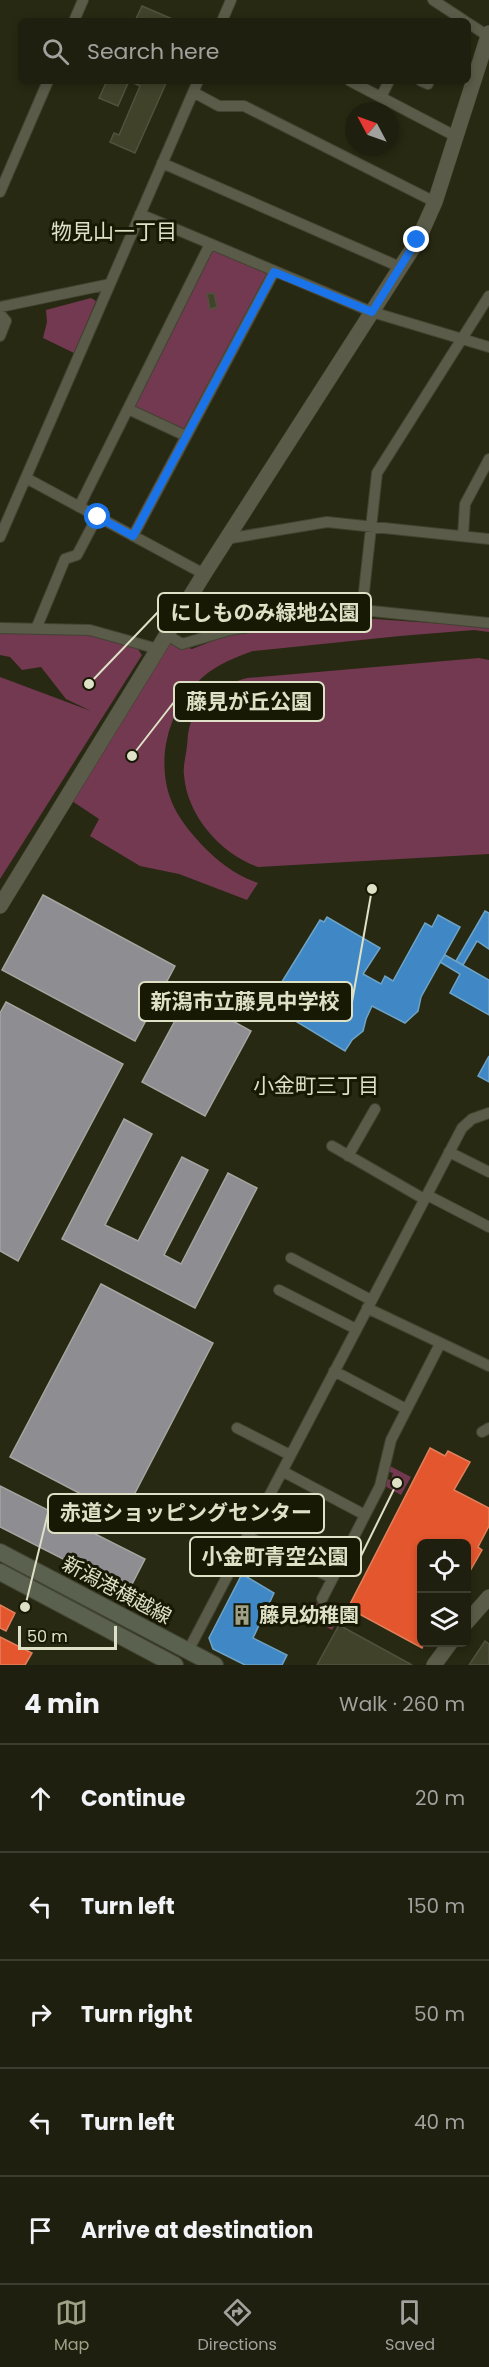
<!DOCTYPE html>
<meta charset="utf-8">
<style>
body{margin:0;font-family:Poppins,"Noto Sans JP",sans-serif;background:#262717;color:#f1f3f6}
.controls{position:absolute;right:18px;bottom:18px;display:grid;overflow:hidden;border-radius:9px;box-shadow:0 3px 9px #0003}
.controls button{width:54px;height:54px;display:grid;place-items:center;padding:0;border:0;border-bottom:2px solid #3c3d2e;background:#1e1f0e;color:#f1f3f6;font:30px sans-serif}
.compass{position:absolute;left:345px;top:102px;width:54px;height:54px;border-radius:50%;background:#1e1f0e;box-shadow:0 3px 9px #0003;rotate:311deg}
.scale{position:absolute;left:18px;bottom:15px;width:99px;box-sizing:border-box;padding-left:6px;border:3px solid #dee1c5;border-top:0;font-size:16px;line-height:21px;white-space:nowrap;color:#dee1c5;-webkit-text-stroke:4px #181904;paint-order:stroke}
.stop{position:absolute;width:18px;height:18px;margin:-14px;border:4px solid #1a73e8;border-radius:50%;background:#fff}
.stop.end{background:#1a73e8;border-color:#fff;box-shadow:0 2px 6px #0008}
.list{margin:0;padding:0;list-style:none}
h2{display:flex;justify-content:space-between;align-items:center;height:78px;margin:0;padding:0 24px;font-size:26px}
h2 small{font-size:20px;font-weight:400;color:#a1a29e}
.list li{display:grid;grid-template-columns:39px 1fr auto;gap:18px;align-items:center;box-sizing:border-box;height:108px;padding:0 24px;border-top:2px solid #3c3d2e}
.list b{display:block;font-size:22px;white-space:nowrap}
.list em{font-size:20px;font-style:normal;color:#a1a29e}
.icon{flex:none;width:33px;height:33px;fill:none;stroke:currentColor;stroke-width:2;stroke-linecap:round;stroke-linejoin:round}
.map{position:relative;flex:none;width:489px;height:1665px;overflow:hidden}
.search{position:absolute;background:#1e1f0e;box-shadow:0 3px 9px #0003;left:18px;right:18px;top:18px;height:66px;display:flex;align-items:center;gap:15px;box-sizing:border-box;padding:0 21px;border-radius:9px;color:#a1a29e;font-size:22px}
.sheet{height:618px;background:#1e1f0e}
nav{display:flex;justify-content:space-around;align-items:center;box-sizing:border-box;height:84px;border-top:2px solid #3c3d2e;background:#1e1f0e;font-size:16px;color:#a1a29e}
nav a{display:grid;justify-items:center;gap:3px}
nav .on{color:#9ea186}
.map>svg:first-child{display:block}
</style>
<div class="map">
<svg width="489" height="1665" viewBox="0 0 489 1665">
<rect width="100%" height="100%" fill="#282912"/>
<!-- green -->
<path fill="#723950" d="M210 244 274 272 186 436 128 409Z
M91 298 96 301 74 353 43 338 47 322 46 310Z
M346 617 489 627V632L474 630 400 636 253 651C236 657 218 664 204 676 168 707 153 763 174 807 181 821 191 833 201 844 217 861 235 875 258 883L247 900 179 874 140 866 90 836 99 819 72 801 162 651 172 643 192 649 230 634Z
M0 628 90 630 133 642 142 655 0 879V677L91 711 66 699 41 667 22 670 10 657 0 655Z
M479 658 489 660V854L258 867C221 854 187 816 184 775 183 767 185 760 186 753 188 743 187 734 190 725 197 700 223 684 247 678Z
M390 1466 411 1477 401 1495 385 1486 387 1479 391 1480 393 1473 389 1472Z
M320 1600 325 1603 323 1607 339 1616 332 1630 305 1615 313 1602 317 1604Z"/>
<!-- shops -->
<path fill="#e4572e" stroke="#e2805b" stroke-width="1.5" d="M430 1448 445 1456 448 1451 470 1462 454 1490 489 1508V1526L478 1547 482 1550 466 1578V1544H422V1642H425L422 1648 348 1608Z
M0 1605 15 1613 6 1631 0 1628Z
M0 1637 32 1653 25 1665H0Z"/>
<!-- schools -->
<path fill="#3f88c5" stroke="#6fa3c5" stroke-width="1.5" d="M485 911 489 913V949L477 941 463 965 456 961Z
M438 915 460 927 421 997 418 1011 405 1023 372 1006 366 1019 363 1031 352 1040 345 1051 274 1008 278 1001 272 998 320 920 324 922 327 917 380 948 363 974 381 984 385 976 393 981 425 923 432 927Z
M445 955 489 980V1015L450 993 460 974 440 962Z
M489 1056V1082L478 1076Z
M242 1574 274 1593 253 1638 287 1655 282 1665H245L213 1649 209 1638Z"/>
<!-- industry -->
<path fill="#8d8d92" stroke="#a5a6a1" stroke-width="1.5" d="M43 895 175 966 135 1041 2 970Z
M6 1002 123 1064 18 1261 0 1251V1013Z
M184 1004 216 1021 220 1014 251 1031 205 1116 142 1082Z
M124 1119 152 1134 105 1225 138 1241 182 1157 208 1170 164 1255 181 1264 228 1173 257 1188 195 1308 62 1239Z
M101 1284 213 1343 123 1516 10 1457Z
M0 1486 145 1559 128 1592 0 1527Z"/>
<!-- building -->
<path fill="#40422a" stroke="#51523e" stroke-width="1.5" d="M142 6 177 21H135Z
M107 81H167L135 153 110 142 114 133 119 135 140 86 129 81 118 106 99 98Z
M214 293 217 307 210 309 207 294Z
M339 1625 412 1665H317Z
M485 1641 489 1644V1665H469Z"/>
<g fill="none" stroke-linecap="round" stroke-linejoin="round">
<!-- street casing -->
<g stroke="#424332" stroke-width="12">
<path id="street" d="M433 0 465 21
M74 21 83 0
M222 21 231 0
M468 23 488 36
M350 81 457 137
M421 81 428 84
M193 92 219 106H244L435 202
M381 97 389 81
M162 163 400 267
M0 192 48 81
M140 214 372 312 489 347
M110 284 198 81
M0 307 110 284 0 537
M0 314 6 321 0 336
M128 409 186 436
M26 478 204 574
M79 507 210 244
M133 536 274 272
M463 536 465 504 489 459
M226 539 327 522 489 539
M362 610 377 473 489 296
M0 628 90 630 158 649
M36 629 65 559 77 555 97 517
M167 635 182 644 230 630 362 610 489 623
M332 1146 424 1199
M449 1152 489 1172
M348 1156 375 1109
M427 1195 489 1227
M291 1258 371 1300
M279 1290 356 1329
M367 1308 489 1366
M334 1371 406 1409
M237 1428 290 1455
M482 1432 489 1428
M282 1471 365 1515
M247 1536 332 1578
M322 1599 380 1486 391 1440 440 1344
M188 1651 462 1128 472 1119 489 1113"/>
</g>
<!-- secondary casing -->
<g stroke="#424332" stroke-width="16">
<path id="secondary" d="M0 906 204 574 418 240 435 202 489 33
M466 1623 489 1597
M434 1665 451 1642"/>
</g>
<!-- primary casing -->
<g stroke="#424332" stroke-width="18">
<path id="primary" d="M0 1552 215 1665
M0 1572 175 1665"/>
</g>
<!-- street -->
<use href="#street" stroke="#5a5b48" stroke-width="10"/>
<!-- secondary -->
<use href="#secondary" stroke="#5a5b48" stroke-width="15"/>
<!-- primary -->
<use href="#primary" stroke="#5a614f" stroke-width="16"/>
</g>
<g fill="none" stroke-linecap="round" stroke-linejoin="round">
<!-- route -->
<path stroke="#1a73e8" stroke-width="8" d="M98 517 133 536 274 272 372 312 417 240"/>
</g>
<!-- icons -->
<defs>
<g id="building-bare" transform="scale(1.62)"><path d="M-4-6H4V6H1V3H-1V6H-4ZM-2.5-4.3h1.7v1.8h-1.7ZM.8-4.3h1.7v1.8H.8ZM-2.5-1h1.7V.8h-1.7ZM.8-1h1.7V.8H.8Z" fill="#9ea186" stroke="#181904" stroke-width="2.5" paint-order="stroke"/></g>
</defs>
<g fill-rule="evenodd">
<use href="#building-bare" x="242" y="1615"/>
</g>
<g text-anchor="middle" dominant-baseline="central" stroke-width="6" stroke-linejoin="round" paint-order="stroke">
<!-- street labels -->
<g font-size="20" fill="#dee1c5" stroke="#181904">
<text transform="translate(117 1590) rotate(28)">新潟港横越線</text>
</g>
<!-- poi labels -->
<g font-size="20" font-weight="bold" fill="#dee1c5" stroke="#181904" text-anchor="start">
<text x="259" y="1615">藤見幼稚園</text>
</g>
<!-- neighbourhood labels -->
<g font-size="21" fill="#dee1c5" stroke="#181904">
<text x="114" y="231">物見山一丁目</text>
<text x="316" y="1085">小金町三丁目</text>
</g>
</g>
<!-- callouts -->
<path fill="none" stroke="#dee1c5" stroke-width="2" d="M89 684L158 612M132 756L174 702M372 889L352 1002M25 1607L48 1513M397 1483L361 1556"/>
<g fill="#dee1c5" stroke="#181904" stroke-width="2">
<circle cx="89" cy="684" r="6"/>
<circle cx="132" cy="756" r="6"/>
<circle cx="372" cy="889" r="6"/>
<circle cx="25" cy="1607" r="6"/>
<circle cx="397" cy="1483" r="6"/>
</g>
<g fill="#181904" stroke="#dee1c5" stroke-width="2">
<rect x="158" y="593" width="213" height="39" rx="6"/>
<rect x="174" y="682" width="150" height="39" rx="6"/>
<rect x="139" y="982" width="213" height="39" rx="6"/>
<rect x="48" y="1494" width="276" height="39" rx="6"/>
<rect x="190" y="1537" width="171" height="39" rx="6"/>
</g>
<g font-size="21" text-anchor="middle" font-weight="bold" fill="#dee1c5">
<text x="265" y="620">にしものみ緑地公園</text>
<text x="249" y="709">藤見が丘公園</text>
<text x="245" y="1009">新潟市立藤見中学校</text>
<text x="186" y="1520">赤道ショッピングセンター</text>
<text x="275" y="1564">小金町青空公園</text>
</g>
</svg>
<div class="controls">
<button><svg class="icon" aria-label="locate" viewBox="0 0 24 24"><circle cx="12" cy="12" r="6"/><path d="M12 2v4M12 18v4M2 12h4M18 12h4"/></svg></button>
<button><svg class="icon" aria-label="layers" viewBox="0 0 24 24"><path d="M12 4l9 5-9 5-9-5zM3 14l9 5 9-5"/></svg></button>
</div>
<svg class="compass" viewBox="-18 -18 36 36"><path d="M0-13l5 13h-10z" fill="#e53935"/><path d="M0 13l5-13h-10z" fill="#a1a29e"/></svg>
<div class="scale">50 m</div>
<div class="stop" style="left:98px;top:517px"></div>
<div class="stop end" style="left:417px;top:240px"></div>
<div class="search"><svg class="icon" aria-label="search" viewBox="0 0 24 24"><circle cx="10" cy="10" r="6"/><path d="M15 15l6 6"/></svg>Search here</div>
</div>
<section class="sheet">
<h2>4 min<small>Walk · 260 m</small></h2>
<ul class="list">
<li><svg class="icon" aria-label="ahead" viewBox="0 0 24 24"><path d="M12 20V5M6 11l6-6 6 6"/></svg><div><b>Continue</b></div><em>20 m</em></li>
<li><svg class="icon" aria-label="left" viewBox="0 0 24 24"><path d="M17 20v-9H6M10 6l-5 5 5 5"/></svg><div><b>Turn left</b></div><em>150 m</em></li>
<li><svg class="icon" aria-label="right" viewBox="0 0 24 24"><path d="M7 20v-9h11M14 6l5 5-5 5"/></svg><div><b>Turn right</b></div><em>50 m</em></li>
<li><svg class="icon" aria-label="left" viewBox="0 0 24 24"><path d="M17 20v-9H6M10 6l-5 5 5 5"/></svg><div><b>Turn left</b></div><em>40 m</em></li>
<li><svg class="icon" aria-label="arrive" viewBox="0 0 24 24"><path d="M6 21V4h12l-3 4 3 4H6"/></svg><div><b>Arrive at destination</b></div></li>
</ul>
</section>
<nav>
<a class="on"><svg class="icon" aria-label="map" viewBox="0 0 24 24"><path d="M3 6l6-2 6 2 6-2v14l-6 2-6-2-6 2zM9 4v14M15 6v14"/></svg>Map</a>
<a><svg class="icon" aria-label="directions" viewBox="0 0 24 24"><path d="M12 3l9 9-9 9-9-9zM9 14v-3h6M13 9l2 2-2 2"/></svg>Directions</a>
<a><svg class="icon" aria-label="saved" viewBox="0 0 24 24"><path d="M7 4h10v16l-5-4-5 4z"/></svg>Saved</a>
</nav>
